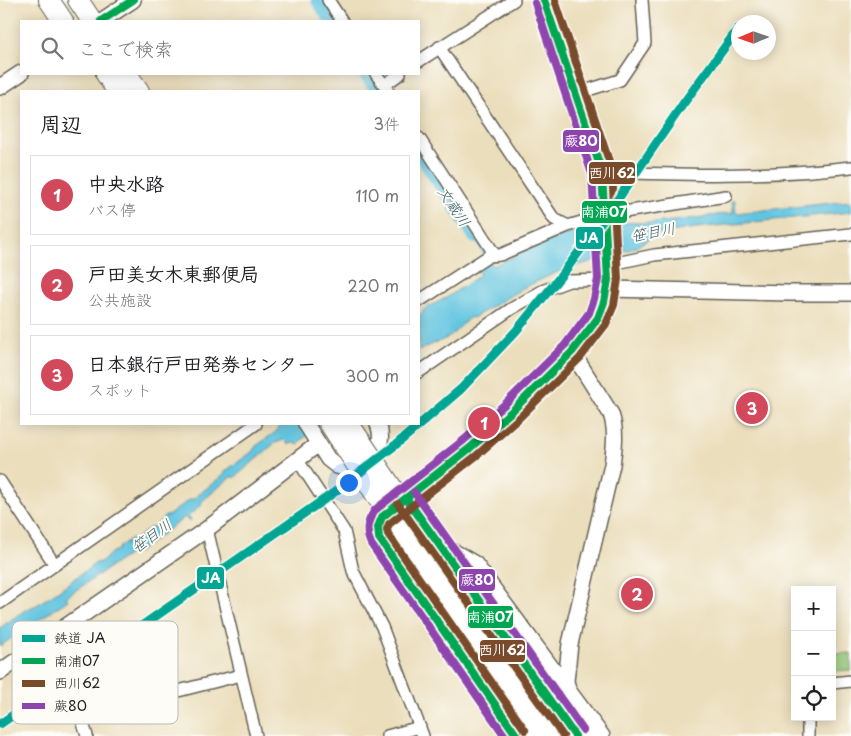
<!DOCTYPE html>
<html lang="ja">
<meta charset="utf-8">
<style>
body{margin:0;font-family:"Playpen Sans","Klee One",sans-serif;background:#f2f2f2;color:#202124}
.controls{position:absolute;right:15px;bottom:15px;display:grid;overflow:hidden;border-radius:0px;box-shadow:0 2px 12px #0003}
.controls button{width:45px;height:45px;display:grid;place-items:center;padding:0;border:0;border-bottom:1px solid #e0e0e0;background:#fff;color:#202124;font:25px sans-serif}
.compass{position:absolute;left:731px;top:15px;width:45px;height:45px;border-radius:50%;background:#fff;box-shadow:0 2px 12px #0003;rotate:268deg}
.you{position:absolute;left:348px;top:482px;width:18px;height:18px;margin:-12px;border:4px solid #fff;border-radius:50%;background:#1a73e8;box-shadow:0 0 0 8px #1a73e833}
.badge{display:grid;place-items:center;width:32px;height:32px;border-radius:50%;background:#d1495b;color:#fff;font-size:16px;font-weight:700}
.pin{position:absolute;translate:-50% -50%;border:2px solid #fff;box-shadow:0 1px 5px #0006}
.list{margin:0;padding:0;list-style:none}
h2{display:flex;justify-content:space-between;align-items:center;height:65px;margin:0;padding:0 20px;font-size:21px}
h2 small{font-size:16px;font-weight:400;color:#757577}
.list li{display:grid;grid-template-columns:32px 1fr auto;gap:15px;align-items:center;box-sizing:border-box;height:80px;margin:0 10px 10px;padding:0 10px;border:1px solid #e0e0e0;border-radius:0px}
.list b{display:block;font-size:19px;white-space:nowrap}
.list p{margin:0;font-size:16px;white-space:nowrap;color:#757577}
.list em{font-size:16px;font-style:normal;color:#757577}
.icon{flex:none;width:28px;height:28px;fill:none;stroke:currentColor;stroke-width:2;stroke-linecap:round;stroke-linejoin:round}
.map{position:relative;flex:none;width:851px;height:736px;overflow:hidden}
.search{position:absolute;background:#fff;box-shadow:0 2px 12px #0003;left:20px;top:20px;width:400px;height:55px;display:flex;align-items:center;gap:12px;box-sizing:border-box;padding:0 18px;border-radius:0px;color:#757577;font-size:19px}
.panel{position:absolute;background:#fff;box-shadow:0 2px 12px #0003;left:20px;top:90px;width:400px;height:335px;border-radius:0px}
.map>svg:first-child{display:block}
</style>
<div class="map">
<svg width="851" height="736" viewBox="0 0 851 736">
<rect width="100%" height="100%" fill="#fdfcf7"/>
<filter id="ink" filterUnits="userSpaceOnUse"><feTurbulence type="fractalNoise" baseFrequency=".02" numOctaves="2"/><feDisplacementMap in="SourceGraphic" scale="10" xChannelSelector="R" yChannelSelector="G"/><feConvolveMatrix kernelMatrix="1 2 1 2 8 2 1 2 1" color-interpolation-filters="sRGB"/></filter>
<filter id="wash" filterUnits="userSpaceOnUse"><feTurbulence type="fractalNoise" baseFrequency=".0096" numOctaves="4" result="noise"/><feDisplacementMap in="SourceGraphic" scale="20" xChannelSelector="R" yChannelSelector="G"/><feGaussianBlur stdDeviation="1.12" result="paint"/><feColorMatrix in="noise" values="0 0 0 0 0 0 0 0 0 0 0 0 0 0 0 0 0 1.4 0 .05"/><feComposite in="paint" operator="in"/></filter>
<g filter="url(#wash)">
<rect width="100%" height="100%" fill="#ebdebc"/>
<!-- green -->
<path fill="#91c678" stroke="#56714a" d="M851 653V670L832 671V654Z"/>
<!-- water -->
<path fill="#62c5e0" stroke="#3f707e" d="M732 200H735L736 213 851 201V212L696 228 657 234 634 248 555 273 523 288 473 318 471 317C462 323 457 332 447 338 437 343 428 345 419 351V316L426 308 446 298 480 275 476 268 489 261 493 266C531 248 569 229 611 223 625 222 639 223 653 223 680 221 707 216 733 213Z
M279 424H322L299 442V445L294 443 288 444 284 440 275 443 234 478 232 476 201 502 202 505 188 516 191 520 188 521 185 517 137 553 135 550 66 597 68 600 0 646V628L25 610 37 605 62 588 96 563 103 561 112 552 118 550V548L129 540H135L150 528 154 527 165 516H168L189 500 193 499 222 476 227 470 252 452 256 446 277 431Z"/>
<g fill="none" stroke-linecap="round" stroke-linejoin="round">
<!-- stream -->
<path stroke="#62c5e0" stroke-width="2.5" d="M476 236 484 255"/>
<!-- river -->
<path stroke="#62c5e0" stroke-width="16" d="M319 0 333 21
M367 74 379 91
M419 150 476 236"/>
</g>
</g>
<g filter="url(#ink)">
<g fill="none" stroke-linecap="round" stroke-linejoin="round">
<!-- street casing -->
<g stroke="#646054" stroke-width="14">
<path id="street" d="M328 0 342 21
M439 47 554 219 568 226
M419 61 514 0
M376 74 384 85
M388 91 384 85 400 74
M575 94 620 80 645 43 642 0
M419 138 495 255
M602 172C684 175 770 177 851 167
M607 265 654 255 851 234
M419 301 489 256 500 255 568 226 605 215 726 196
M419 372 511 309 542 291 569 281 608 280
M297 459 344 531 353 571 382 627 423 736
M0 481 55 565
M207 529 256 736
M0 603 256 424
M55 633 87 736
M832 683 851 681
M80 716 241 675
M387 736 420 727
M808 736V717"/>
</g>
<!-- secondary casing -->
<g stroke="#646054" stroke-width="18">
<path id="secondary" d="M101 21 133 0
M0 87 21 73
M607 289 789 293H851
M306 424 328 459 337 466 352 470
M376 454C381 444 382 434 378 424
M382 517C377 524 376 530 379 538L517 736
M437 542 475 564 602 736
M0 672 207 529 318 444
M569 693 566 681 570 644 612 465C614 448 617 432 611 414L572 352"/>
</g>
<!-- primary casing -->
<g stroke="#646054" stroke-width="20">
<path id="primary" d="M392 509 470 448 512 411 572 352 587 334 598 318 604 302 608 280 602 172 544 0"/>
</g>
<!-- highway casing -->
<g stroke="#646054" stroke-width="22">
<path id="highway" d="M49 0 63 21
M78 0 92 21
M106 74 117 91
M127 74 139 91
M561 705 584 736"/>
</g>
<!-- street -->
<use href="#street" stroke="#fff" stroke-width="11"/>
<!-- secondary -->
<use href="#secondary" stroke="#fff" stroke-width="15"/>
<!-- primary -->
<use href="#primary" stroke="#fff" stroke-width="18"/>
<!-- highway -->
<use href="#highway" stroke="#fff" stroke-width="20"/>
<!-- highway-bridge casing -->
<g stroke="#646054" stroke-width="22" stroke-linecap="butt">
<path id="highway-bridge" d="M330 424 378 498 548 736
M349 424 445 566 568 736
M488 675 527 733"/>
</g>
<!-- highway-bridge -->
<use href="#highway-bridge" stroke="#fff" stroke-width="20"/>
<!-- bus-1 casing -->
<g stroke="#fdfcf7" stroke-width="11">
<path id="bus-1" d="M101 21 133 0
M406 498 575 736
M517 736 379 538 378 527 382 517 470 448 512 411 572 352 598 318 604 302 608 280 602 172 544 0"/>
</g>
<!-- bus-2 casing -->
<g stroke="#fdfcf7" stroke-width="11">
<path id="bus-2" d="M398 504 563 736
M525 730 388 534 387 529 389 524 476 456 519 418 580 358 606 324 614 305 618 279 612 170 555 0"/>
</g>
<!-- bus-3 casing -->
<g stroke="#fdfcf7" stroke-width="11">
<path id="bus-3" d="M414 492 583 730
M505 736 371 544C365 531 367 521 375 510L464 440 505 404 565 345 589 313 594 299 598 279 592 174 535 3"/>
</g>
<!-- bus-1 -->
<use href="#bus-1" stroke="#00a651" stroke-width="8"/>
<!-- bus-2 -->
<use href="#bus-2" stroke="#7a4b2a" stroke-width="8"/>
<!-- bus-3 -->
<use href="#bus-3" stroke="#8e44ad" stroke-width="8"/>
<!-- rail-1 casing -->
<g stroke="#fdfcf7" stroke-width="12">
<path id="rail-1" d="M0 724 332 494 398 443 461 389 516 331 564 272 618 199 683 104 738 29"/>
</g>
<!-- rail-1 -->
<use href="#rail-1" stroke="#01a594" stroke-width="9"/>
</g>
</g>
<g text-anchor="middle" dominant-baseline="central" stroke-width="4" stroke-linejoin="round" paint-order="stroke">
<!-- water labels -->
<g font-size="15" font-style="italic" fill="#38606a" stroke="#fdfcf7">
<text transform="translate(455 206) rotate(56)">文蔵川</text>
<text transform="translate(653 231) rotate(-11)">笹目川</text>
<text transform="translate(151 535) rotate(-36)">笹目川</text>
</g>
</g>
<!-- legend -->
<rect x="12" y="621" width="166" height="103" rx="8" fill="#fdfcf7" stroke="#bab9b5" stroke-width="1"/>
<rect x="22" y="635" width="23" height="7" fill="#01a594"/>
<rect x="22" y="658" width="23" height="6" fill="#00a651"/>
<rect x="22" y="680" width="23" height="7" fill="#7a4b2a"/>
<rect x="22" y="703" width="23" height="6" fill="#8e44ad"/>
<g font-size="14" fill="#1c1c1c">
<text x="54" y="643">鉄道 JA</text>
<text x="54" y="666">南浦07</text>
<text x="54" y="688">西川62</text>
<text x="54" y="711">蕨80</text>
</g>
<g stroke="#fdfcf7" stroke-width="2">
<rect x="562" y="129" width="38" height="24" rx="5" fill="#8e44ad"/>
<rect x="588" y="161" width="48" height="24" rx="5" fill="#7a4b2a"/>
<rect x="581" y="200" width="47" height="24" rx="5" fill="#00a651"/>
<rect x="575" y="226" width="29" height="24" rx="5" fill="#01a594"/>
<rect x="196" y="566" width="29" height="24" rx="5" fill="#01a594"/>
<rect x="458" y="568" width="38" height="24" rx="5" fill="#8e44ad"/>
<rect x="467" y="605" width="47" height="24" rx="5" fill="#00a651"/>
<rect x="479" y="639" width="47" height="24" rx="5" fill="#7a4b2a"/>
</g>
<g font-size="14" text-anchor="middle" font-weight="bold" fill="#fff">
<text x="581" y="146">蕨80</text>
<text x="612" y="178">西川62</text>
<text x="604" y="217">南浦07</text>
<text x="589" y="243">JA</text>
<text x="211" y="583">JA</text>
<text x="477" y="585">蕨80</text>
<text x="490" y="622">南浦07</text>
<text x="502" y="655">西川62</text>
</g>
</svg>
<div class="controls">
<button>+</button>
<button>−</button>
<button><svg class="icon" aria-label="locate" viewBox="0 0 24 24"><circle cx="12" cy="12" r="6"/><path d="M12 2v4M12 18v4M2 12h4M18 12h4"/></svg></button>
</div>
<svg class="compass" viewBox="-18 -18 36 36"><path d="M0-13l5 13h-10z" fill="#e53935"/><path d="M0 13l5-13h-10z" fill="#757577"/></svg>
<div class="you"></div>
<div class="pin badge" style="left:484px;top:423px">1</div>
<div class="pin badge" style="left:637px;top:594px">2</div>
<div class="pin badge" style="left:752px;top:408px">3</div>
<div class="search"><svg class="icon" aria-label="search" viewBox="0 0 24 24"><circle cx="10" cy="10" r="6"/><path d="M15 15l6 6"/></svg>ここで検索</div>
<section class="panel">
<h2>周辺<small>3件</small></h2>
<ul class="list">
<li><span class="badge">1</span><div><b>中央水路</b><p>バス停</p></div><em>110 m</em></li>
<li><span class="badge">2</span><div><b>戸田美女木東郵便局</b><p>公共施設</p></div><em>220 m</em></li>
<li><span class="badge">3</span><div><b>日本銀行戸田発券センター</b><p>スポット</p></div><em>300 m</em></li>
</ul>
</section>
</div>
